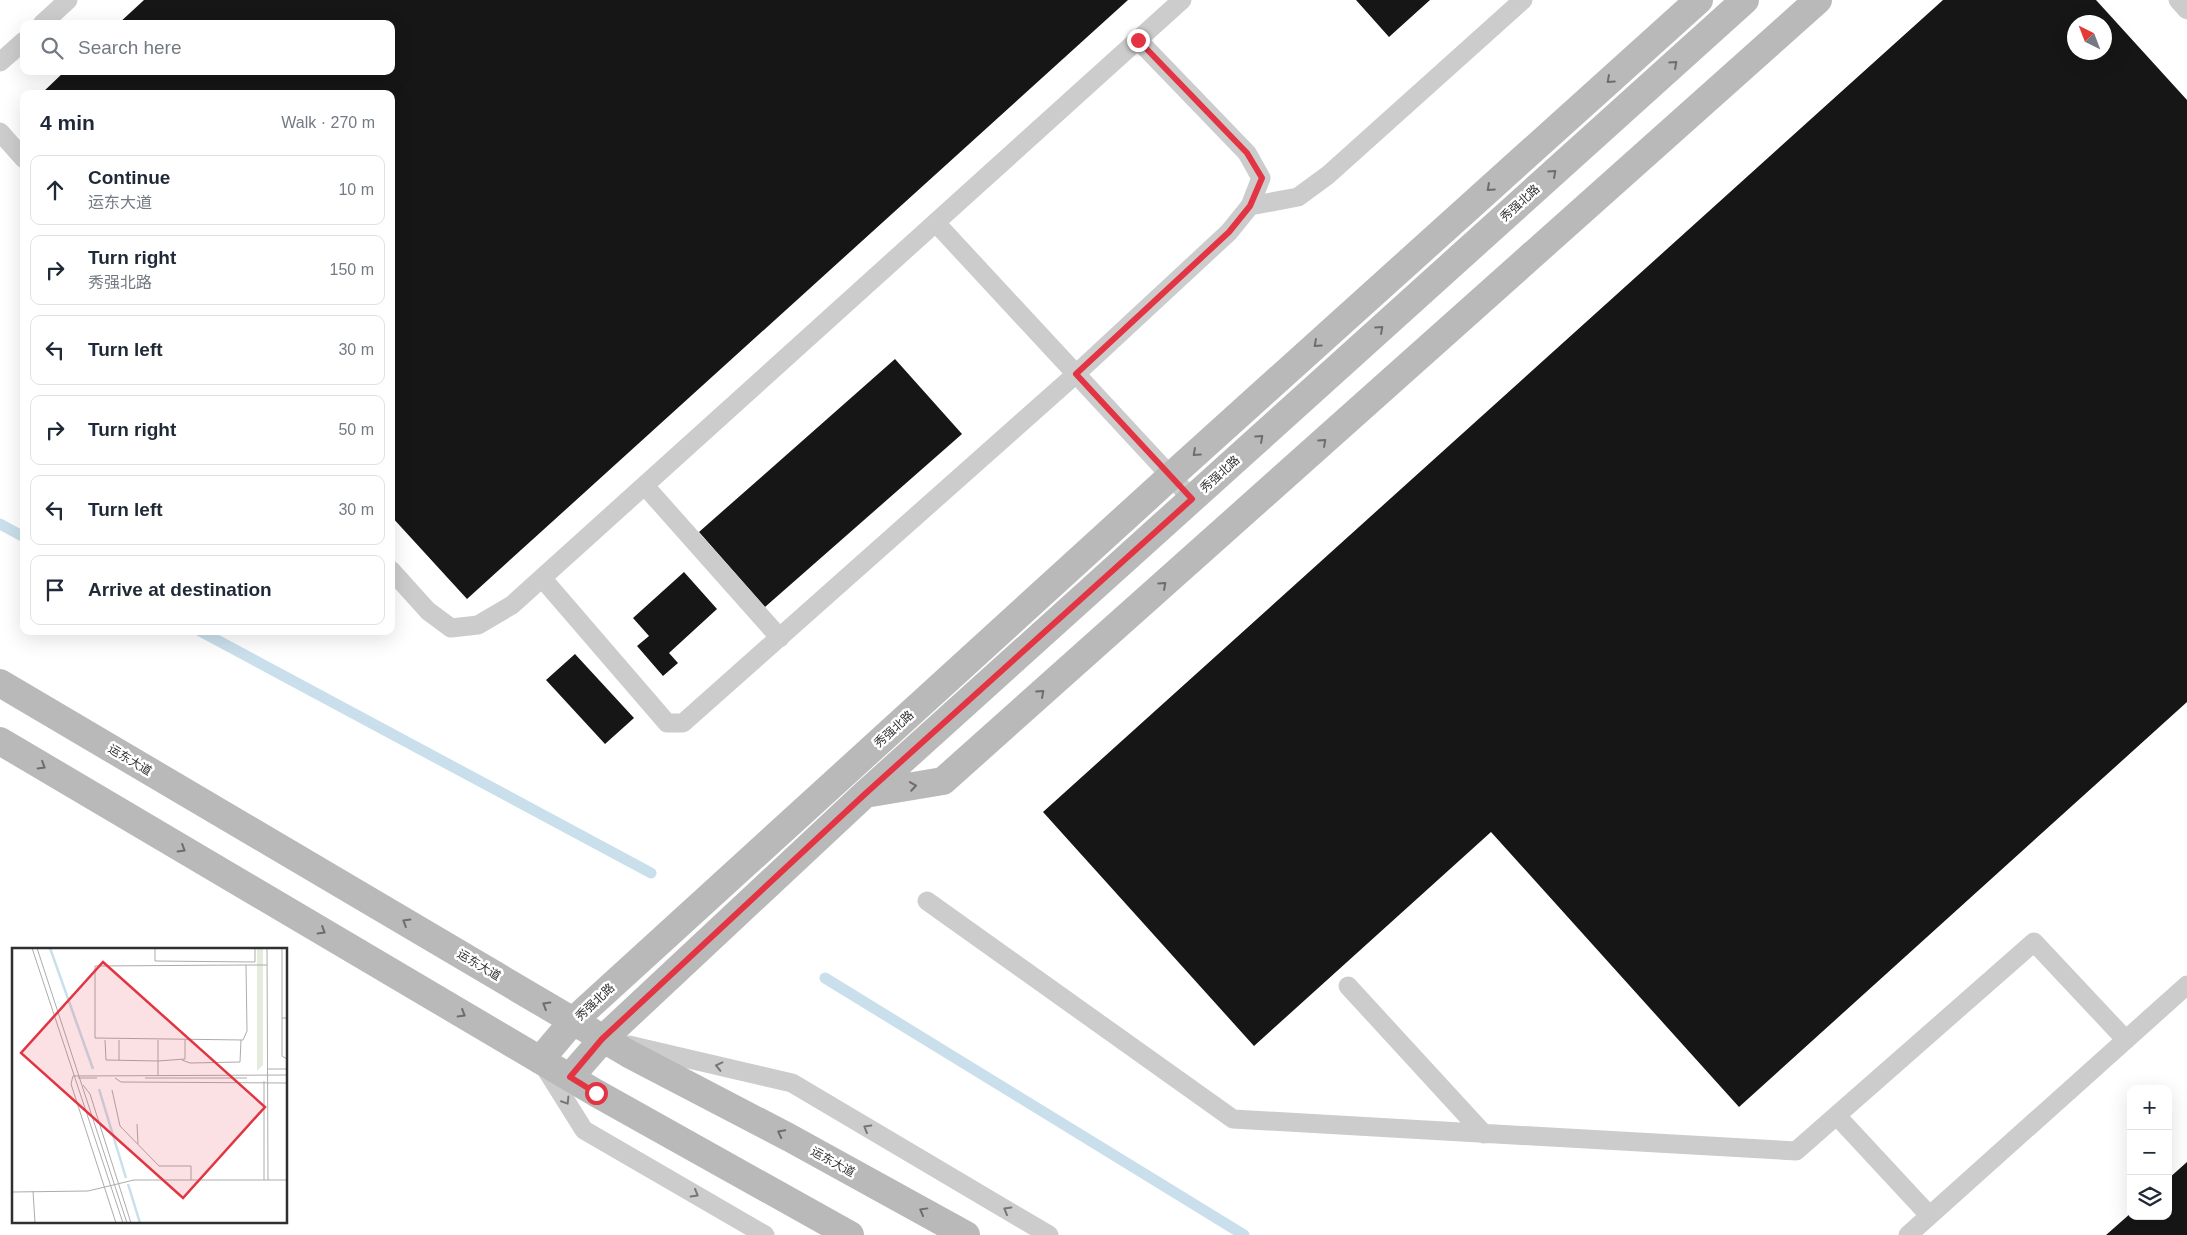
<!DOCTYPE html>
<meta charset="utf-8">
<style>
body{margin:0;font-family:Arial,"Noto Sans SC",sans-serif;background:#f6f6f7;color:#1f2937}
.controls{position:absolute;right:15px;bottom:15px;display:grid;overflow:hidden;border-radius:10px;box-shadow:0 5px 20px #0002}
.controls button{width:45px;height:45px;display:grid;place-items:center;padding:0;border:0;border-bottom:1px solid #e0e1e3;background:#fff;color:#1f2937;font:25px sans-serif}
.compass{position:absolute;left:2067px;top:15px;width:45px;height:45px;border-radius:50%;background:#fff;box-shadow:0 5px 20px #0002;rotate:318deg}
.stop{position:absolute;width:15px;height:15px;margin:-11px;border:4px solid #e33443;border-radius:50%;background:#fff}
.stop.end{background:#e33443;border-color:#fff;box-shadow:0 1px 5px #0008}
.list{margin:0;padding:0;list-style:none}
h2{display:flex;justify-content:space-between;align-items:center;height:65px;margin:0;padding:0 20px;font-size:21px}
h2 small{font-size:16px;font-weight:400;color:#747a83}
.list li{display:grid;grid-template-columns:32px 1fr auto;gap:15px;align-items:center;box-sizing:border-box;height:70px;margin:0 10px 10px;padding:0 10px;border:1px solid #e0e1e3;border-radius:10px}
.list b{display:block;font-size:19px;white-space:nowrap}
.list p{margin:0;font-size:16px;white-space:nowrap;color:#747a83}
.list em{font-size:16px;font-style:normal;color:#747a83}
.icon{flex:none;width:28px;height:28px;fill:none;stroke:currentColor;stroke-width:2;stroke-linecap:round;stroke-linejoin:round}
.map{position:relative;flex:none;width:2187px;height:1235px;overflow:hidden}
.search{position:absolute;background:#fff;box-shadow:0 5px 20px #0002;left:20px;top:20px;width:375px;height:55px;display:flex;align-items:center;gap:12px;box-sizing:border-box;padding:0 18px;border-radius:10px;color:#747a83;font-size:19px}
.panel{position:absolute;background:#fff;box-shadow:0 5px 20px #0002;left:20px;top:90px;width:375px;height:545px;border-radius:10px}
.map>svg:first-child{display:block}
</style>
<div class="map">
<svg width="2187" height="1235" viewBox="0 0 2187 1235">
<rect width="100%" height="100%" fill="#fff"/>
<g fill="none" stroke-linecap="round" stroke-linejoin="round">
<!-- stream -->
<path stroke="#c9dfeb" stroke-width="11" d="M0 524 24 537
M200 631 651 873
M825 978 1244 1235"/>
</g>
<!-- building -->
<path fill="#161616" fill-rule="evenodd" d="M144 0H1128L467 599 391 516V94H41L65 71H391V24H118Z
M1356 0H1430L1389 37Z
M1943 0H2096L2187 100V702L1739 1107 1491 832 1254 1046 1043 812ZM2074 22H2104V52H2074Z
M895 359 962 434 765 607 699 532Z
M684 572 717 609 669 653 678 663 663 676 637 646 649 636 633 618Z
M575 654 634 718 605 744 546 680Z
M2187 1162V1235H2106L2131 1213V1216H2168V1179Z"/>
<g fill="none" stroke-linecap="round" stroke-linejoin="round">
<!-- lane -->
<path stroke="#ccc" stroke-width="19" d="M2178 0 2187 10
M42 24 68 0
M0 62 24 41
M0 132 24 159
M1250 206 1298 197 1328 175 1523 0
M936 223 1192 499
M645 486 780 638
M391 570 428 611 451 628 478 625 512 605 1182 0
M542 578 667 723H683L1076 374 1229 232 1250 206 1261 178 1247 153 1138 40
M927 901 1233 1119 1796 1151 2034 942 2126 1040
M1348 986 1484 1134
M629 1045 792 1083 1049 1235
M542 1063 584 1130 765 1235
M1837 1116 1929 1215
M1908 1235 2187 985"/>
<!-- secondary -->
<path stroke="#b9b9b9" stroke-width="28" d="M0 683 629 1054 790 1138 966 1235
M0 741 596 1093 850 1235
M865 794 943 781 1818 0
M540 1060 573 1021 1171 476 1699 0
M570 1077 603 1039 865 794 1745 0"/>
</g>
<!-- one-way arrows -->
<defs><path id="oneway-chevron" d="M-2-3.5L2.5 0L-2 3.5" fill="none" stroke-width="1.6" stroke-linecap="round" stroke-linejoin="round" transform="scale(1.25)"/></defs>
<g stroke="#6d6d6d">
<use href="#oneway-chevron" transform="translate(1674 64) rotate(-42)"/>
<use href="#oneway-chevron" transform="translate(1610 80) rotate(138)"/>
<use href="#oneway-chevron" transform="translate(1553 173) rotate(-42)"/>
<use href="#oneway-chevron" transform="translate(1490 188) rotate(138)"/>
<use href="#oneway-chevron" transform="translate(1380 329) rotate(-42)"/>
<use href="#oneway-chevron" transform="translate(1317 344) rotate(138)"/>
<use href="#oneway-chevron" transform="translate(1260 438) rotate(-42)"/>
<use href="#oneway-chevron" transform="translate(1323 442) rotate(-42)"/>
<use href="#oneway-chevron" transform="translate(1196 453) rotate(138)"/>
<use href="#oneway-chevron" transform="translate(1163 585) rotate(-42)"/>
<use href="#oneway-chevron" transform="translate(1041 693) rotate(-42)"/>
<use href="#oneway-chevron" transform="translate(42 766) rotate(31)"/>
<use href="#oneway-chevron" transform="translate(913 786) rotate(-9)"/>
<use href="#oneway-chevron" transform="translate(182 849) rotate(31)"/>
<use href="#oneway-chevron" transform="translate(406 922) rotate(-149)"/>
<use href="#oneway-chevron" transform="translate(322 931) rotate(31)"/>
<use href="#oneway-chevron" transform="translate(546 1005) rotate(-149)"/>
<use href="#oneway-chevron" transform="translate(462 1014) rotate(31)"/>
<use href="#oneway-chevron" transform="translate(781 1133) rotate(-153)"/>
<use href="#oneway-chevron" transform="translate(923 1211) rotate(-151)"/>
</g>
<g stroke="#767676">
<use href="#oneway-chevron" transform="translate(719 1066) rotate(-167)"/>
<use href="#oneway-chevron" transform="translate(566 1101) rotate(58)"/>
<use href="#oneway-chevron" transform="translate(867 1128) rotate(-150)"/>
<use href="#oneway-chevron" transform="translate(695 1194) rotate(30)"/>
<use href="#oneway-chevron" transform="translate(1007 1210) rotate(-150)"/>
</g>
<g fill="none" stroke-linecap="round" stroke-linejoin="round">
<!-- route -->
<path stroke="#e33443" stroke-width="6" d="M596 1093 570 1077 602 1039 865 794 1192 499 1076 374 1229 232 1250 206 1262 178 1247 153 1138 40"/>
</g>
<g text-anchor="middle" dominant-baseline="central" stroke-width="5" stroke-linejoin="round" paint-order="stroke">
<!-- street labels -->
<g font-size="12" fill="#2f2f2f" stroke="#fff">
<text transform="translate(1520 203) rotate(-42)">秀强北路</text>
<text transform="translate(1220 474) rotate(-42)">秀强北路</text>
<text transform="translate(894 729) rotate(-42)">秀强北路</text>
<text transform="translate(130 760) rotate(31)">运东大道</text>
<text transform="translate(479 965) rotate(31)">运东大道</text>
<text transform="translate(595 1002) rotate(-43)">秀强北路</text>
<text transform="translate(833 1162) rotate(29)">运东大道</text>
</g>
</g>
<!-- overview -->
<g transform="translate(12 948)">
<rect width="275" height="275" fill="#fff"/>
<path d="M245 0H251V117L245 123Z" fill="#e5ecdd"/>
<path fill="none" stroke="#c9dfeb" stroke-width="2.5" d="M38 0 81 121M87 141 114 230M116 236 128 275"/>
<path fill="none" stroke="#acacac" stroke-width="1" d="M20 0 111 275M25 0 115 275M143 0V13L243 14V0M255 0 256 232M270 0V70H275M234 17 235 83 231 92 83 90V18L234 17H255M270 70V108L275 111M93 92 94 112 146 113 173 111V92M146 92V128M107 112V92M170 112 178 115 228 114 229 92M256 121H275M66 130H85M103 130 109 134 275 135M133 130H235M252 133V232M71 137 78 146 119 275M100 142 108 178 147 218H179V232M125 176 126 196M21 243 23 275M0 244 76 243 122 232H275M104 275 59 136 61 128 275 127"/>
<path fill="#e33443" fill-opacity="0.15" stroke="#e33443" stroke-width="2.5" d="M91 14 253 159 171 250 9 105Z"/>
<rect width="275" height="275" fill="none" stroke="#2f2f2f" stroke-width="2.5"/>
</g>
</svg>
<div class="controls">
<button>+</button>
<button>−</button>
<button><svg class="icon" aria-label="layers" viewBox="0 0 24 24"><path d="M12 4l9 5-9 5-9-5zM3 14l9 5 9-5"/></svg></button>
</div>
<svg class="compass" viewBox="-18 -18 36 36"><path d="M0-13l5 13h-10z" fill="#e53935"/><path d="M0 13l5-13h-10z" fill="#747a83"/></svg>
<div class="stop" style="left:596px;top:1093px"></div>
<div class="stop end" style="left:1138px;top:40px"></div>
<div class="search"><svg class="icon" aria-label="search" viewBox="0 0 24 24"><circle cx="10" cy="10" r="6"/><path d="M15 15l6 6"/></svg>Search here</div>
<section class="panel">
<h2>4 min<small>Walk · 270 m</small></h2>
<ul class="list">
<li><svg class="icon" aria-label="ahead" viewBox="0 0 24 24"><path d="M12 20V5M6 11l6-6 6 6"/></svg><div><b>Continue</b><p>运东大道</p></div><em>10 m</em></li>
<li><svg class="icon" aria-label="right" viewBox="0 0 24 24"><path d="M7 20v-9h11M14 6l5 5-5 5"/></svg><div><b>Turn right</b><p>秀强北路</p></div><em>150 m</em></li>
<li><svg class="icon" aria-label="left" viewBox="0 0 24 24"><path d="M17 20v-9H6M10 6l-5 5 5 5"/></svg><div><b>Turn left</b></div><em>30 m</em></li>
<li><svg class="icon" aria-label="right" viewBox="0 0 24 24"><path d="M7 20v-9h11M14 6l5 5-5 5"/></svg><div><b>Turn right</b></div><em>50 m</em></li>
<li><svg class="icon" aria-label="left" viewBox="0 0 24 24"><path d="M17 20v-9H6M10 6l-5 5 5 5"/></svg><div><b>Turn left</b></div><em>30 m</em></li>
<li><svg class="icon" aria-label="arrive" viewBox="0 0 24 24"><path d="M6 21V4h12l-3 4 3 4H6"/></svg><div><b>Arrive at destination</b></div></li>
</ul>
</section>
</div>
